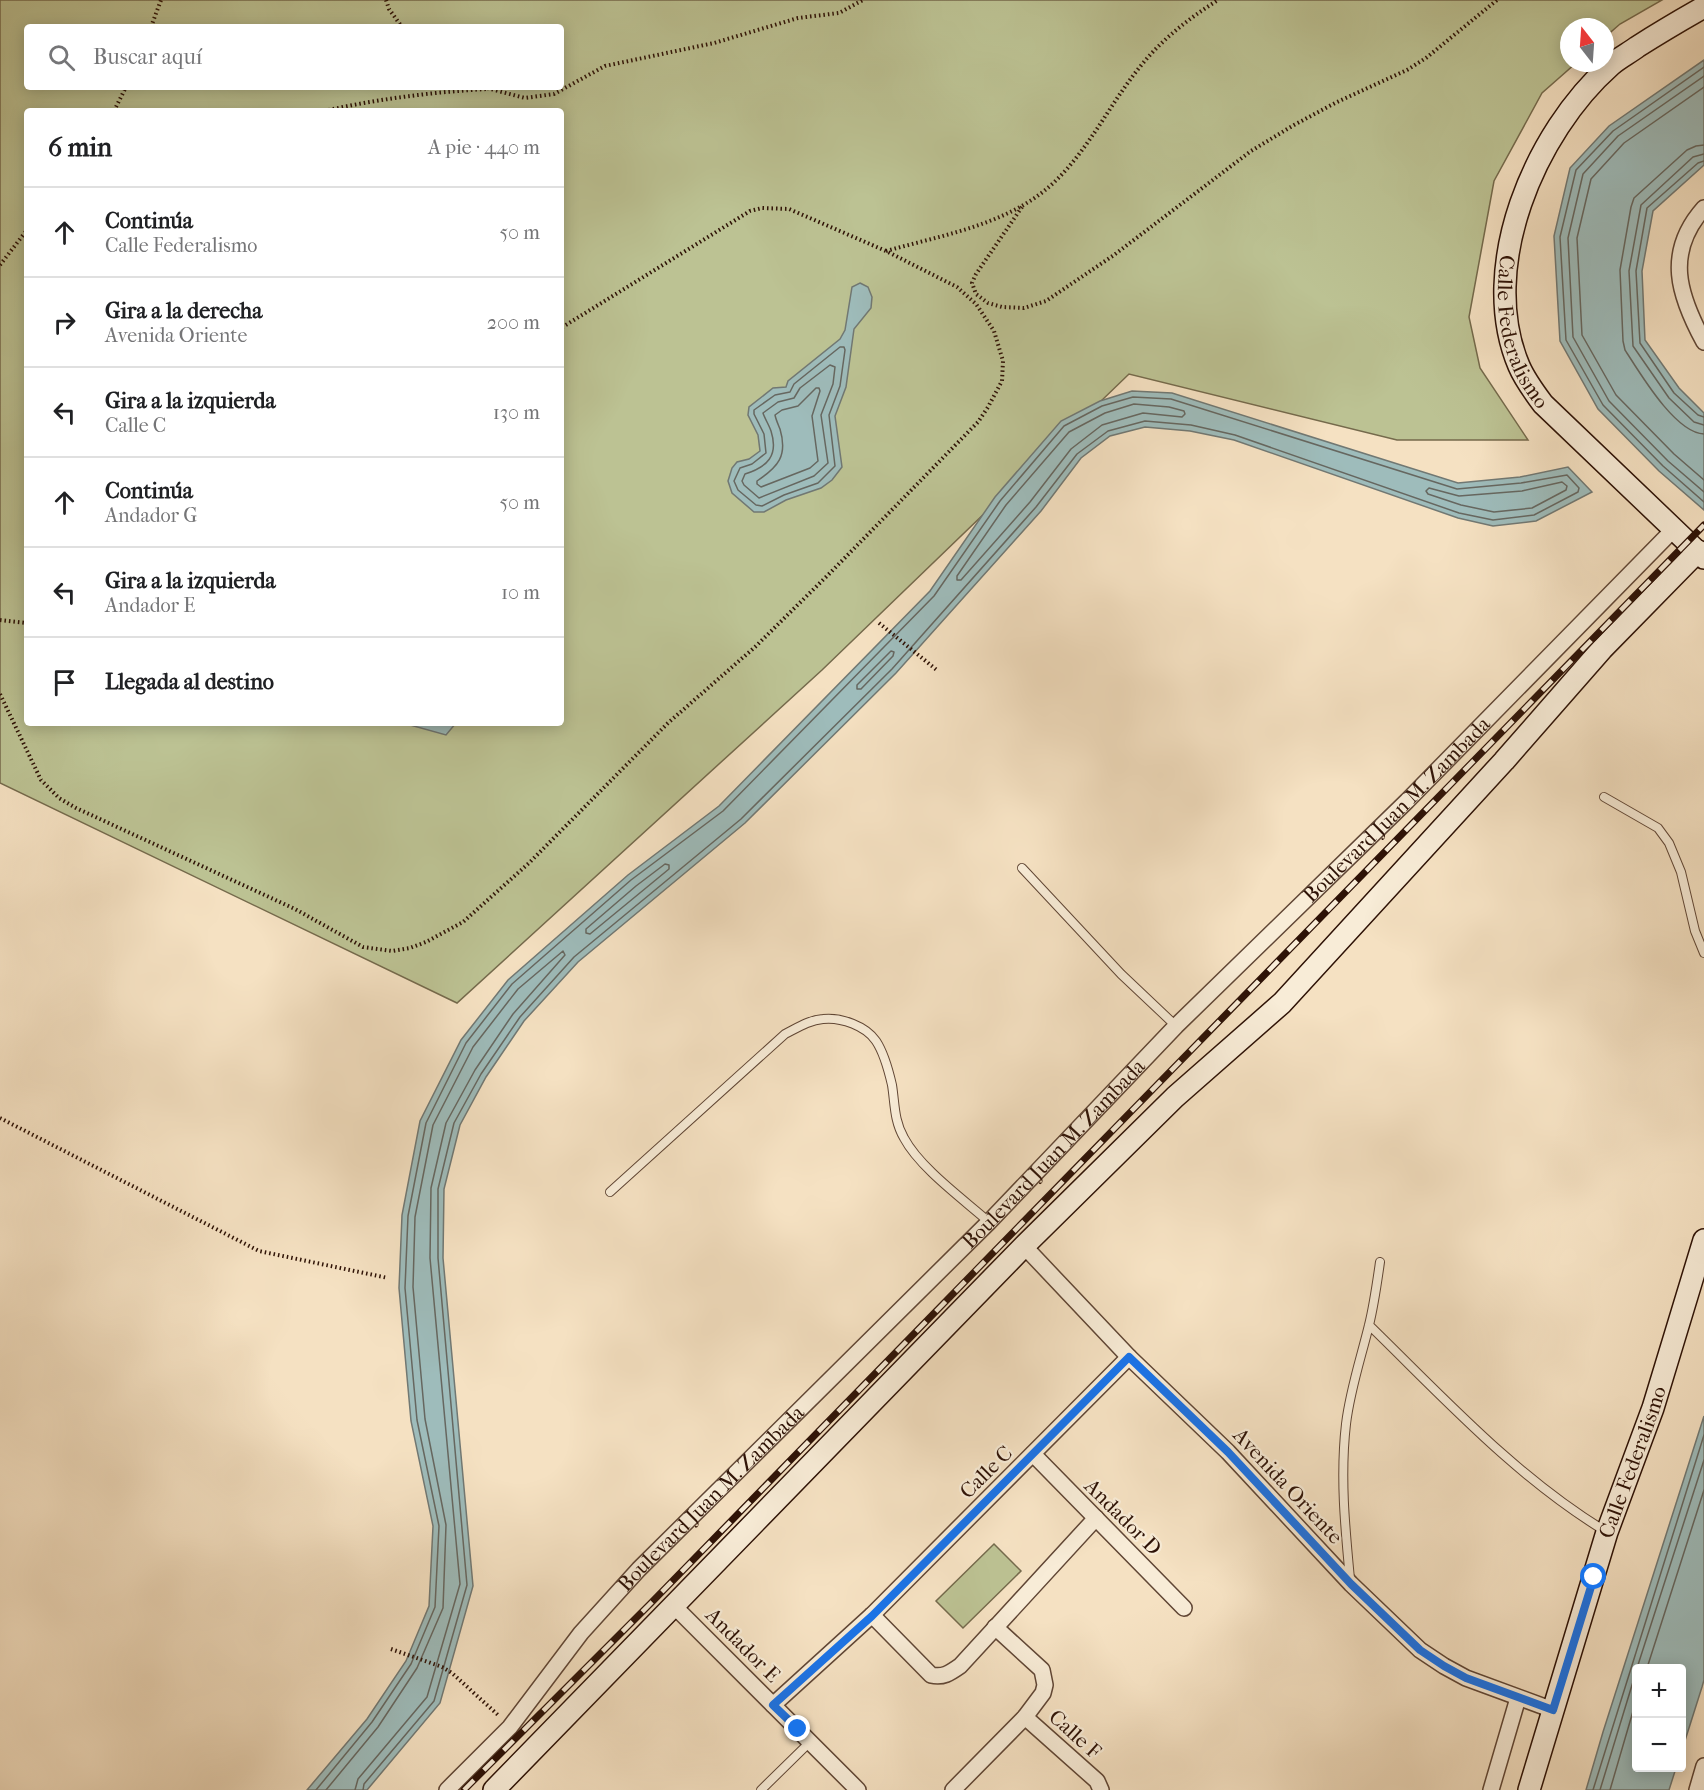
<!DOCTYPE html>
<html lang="es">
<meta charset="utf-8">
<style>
body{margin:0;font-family:"IM FELL French Canon",serif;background:#f2f2f2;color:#202124}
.controls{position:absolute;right:18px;bottom:18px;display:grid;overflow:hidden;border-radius:6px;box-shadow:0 3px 15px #0003}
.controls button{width:54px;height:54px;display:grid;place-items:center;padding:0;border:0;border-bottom:2px solid #e0e0e0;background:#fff;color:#202124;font:30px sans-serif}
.compass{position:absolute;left:1560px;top:18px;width:54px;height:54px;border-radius:50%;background:#fff;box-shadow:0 3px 15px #0003;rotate:343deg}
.stop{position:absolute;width:18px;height:18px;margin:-14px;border:4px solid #1a73e8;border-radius:50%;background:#fff}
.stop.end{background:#1a73e8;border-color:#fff;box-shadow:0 2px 6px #0008}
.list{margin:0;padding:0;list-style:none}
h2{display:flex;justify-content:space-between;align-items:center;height:78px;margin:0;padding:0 24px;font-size:26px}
h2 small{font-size:20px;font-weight:400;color:#757577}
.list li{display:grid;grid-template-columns:39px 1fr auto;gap:18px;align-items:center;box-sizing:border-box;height:90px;padding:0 24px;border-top:2px solid #e0e0e0}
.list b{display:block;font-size:22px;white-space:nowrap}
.list p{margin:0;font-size:20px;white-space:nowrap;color:#757577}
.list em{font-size:20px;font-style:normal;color:#757577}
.icon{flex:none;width:33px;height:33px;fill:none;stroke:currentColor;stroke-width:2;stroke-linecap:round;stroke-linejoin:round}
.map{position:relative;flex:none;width:1704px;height:1790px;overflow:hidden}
.search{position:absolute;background:#fff;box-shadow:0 3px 15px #0003;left:24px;top:24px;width:540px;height:66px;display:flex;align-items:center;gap:15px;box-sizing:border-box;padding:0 21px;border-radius:6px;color:#757577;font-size:22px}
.panel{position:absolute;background:#fff;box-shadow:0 3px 15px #0003;left:24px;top:108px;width:540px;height:618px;border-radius:6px}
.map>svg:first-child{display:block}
</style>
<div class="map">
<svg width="1704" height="1790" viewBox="0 0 1704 1790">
<rect width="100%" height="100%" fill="#f5e1c2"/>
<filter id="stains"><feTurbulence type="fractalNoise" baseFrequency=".00333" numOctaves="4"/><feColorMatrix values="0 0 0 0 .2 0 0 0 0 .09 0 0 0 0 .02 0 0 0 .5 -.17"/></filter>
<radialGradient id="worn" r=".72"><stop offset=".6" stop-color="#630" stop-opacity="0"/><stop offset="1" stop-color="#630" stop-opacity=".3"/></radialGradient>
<!-- green -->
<path fill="#bcc293" stroke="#756a4c" stroke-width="1.5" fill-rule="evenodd" d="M0 0H1662L1620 24 1605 37V27H1569V63H1576L1542 93 1494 181 1469 317 1480 368 1528 440H1397L1129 374 822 670 457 1003 0 783ZM27 27H561V87H27ZM27 111H561V723H27Z
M994 1544 1021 1571 963 1628 936 1601Z"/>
<!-- water -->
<path fill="#9ebcbb" stroke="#717873" stroke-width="1.5" d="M1704 60V165L1653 211 1642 271 1645 340 1679 388 1704 413V510L1659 471 1598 409 1560 341 1554 236 1570 168 1609 126Z
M860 283 868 287 872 297 871 308 854 329 846 387 835 416 842 467 832 480 821 488 786 500 764 512H754L732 493 728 481 732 468 737 462 749 459 760 451 758 435 748 415 749 407 773 388 786 387 788 381 840 339 845 330 852 287Z
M1132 391 1172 393 1458 483 1520 477 1568 467 1592 492 1536 521 1493 526 1458 518 1234 440 1190 431 1145 427 1110 436 1081 458 1041 511 896 673 745 823 578 962 524 1021 486 1077 460 1125 444 1189 443 1258 473 1586 440 1703 367 1790H307L367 1719 406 1661 429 1606 433 1526 411 1421 399 1288 402 1215 420 1121 461 1040 508 980 628 875 719 806 930 591 995 497 1061 421 1100 401Z
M403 723H456L446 735Z
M1704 1416V1680L1702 1687 1682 1750V1668H1636V1768H1676L1669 1790H1586L1603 1732Z"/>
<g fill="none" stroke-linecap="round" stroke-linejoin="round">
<!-- shore -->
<path stroke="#666760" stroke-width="1.5" d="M1704 67 1613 131 1576 170 1560 237 1566 340 1603 405 1663 466 1704 502
M1704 76 1618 136 1583 174 1568 238 1573 337 1609 401 1668 461 1704 492
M1704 87 1624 143 1591 179 1577 238 1582 335 1616 395 1674 454 1704 480
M1704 145 1696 146 1687 150 1634 198 1631 207 1620 270 1623 341 1625 350C1640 373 1675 433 1704 434
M1704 154 1693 157 1641 205 1629 271 1633 346 1669 398 1694 422 1704 425
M1704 161 1698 163 1647 208 1636 271 1640 343 1674 393 1698 415 1704 417
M840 347H844L845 350 840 386 829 415 835 466 818 483 784 495 762 506 756 505 738 490 734 481 740 468 752 464 766 453 764 434 754 414V410L775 395 790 392 794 384Z
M830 365 835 367 833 384 821 415 828 463 814 476 759 498 744 485 742 481 745 474C767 467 779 456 771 431 769 425 765 419 763 413L778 402 794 398 800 388Z
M816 388H819L820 391 812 416 818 461 810 468 761 487 757 484V481C778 467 788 456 780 429 778 424 776 420 775 415L782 410 798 406Z
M1134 404 1169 407 1184 411 1185 414 1182 417 1143 413 1102 425 1071 449 1030 502 961 580H957V576L1006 505 1069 432 1105 413Z
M1562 482 1567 486 1566 490 1532 508 1494 512 1461 505 1428 494 1426 491 1429 488 1459 496 1522 491Z
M891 651 894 652 893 656 861 689H857V685Z
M665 864 669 865V869L590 934 586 933V929L636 886Z
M1637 1668 1704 1460
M1647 1668 1704 1490
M316 1790 372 1722 411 1664 435 1607 439 1526 417 1420 405 1288 408 1216 426 1123 466 1043 512 984 631 880 723 811 934 596 1000 501 1064 426 1102 406 1133 397 1171 399 1457 489 1521 483 1567 475 1579 488 1578 492 1534 515 1493 520 1459 513 1235 435 1191 425 1145 421 1108 431 1077 454 1036 507 892 669 741 819 574 957 520 1017 481 1074 454 1123 438 1189V1258L467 1585 434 1701 364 1784 363 1790
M326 1790 378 1727 417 1668 443 1608 446 1525 425 1419 413 1287 415 1217 433 1125 473 1047 518 989 563 951 565 955 513 1014 475 1070 446 1123 431 1188 430 1258 460 1584 427 1697 358 1779 355 1790
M1593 1790 1704 1435
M1600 1790 1636 1672
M1610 1790 1636 1701"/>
<!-- lane casing -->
<g stroke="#604635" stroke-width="10">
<path id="lane" d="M1604 797 1658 828 1669 843 1681 872 1695 931 1704 953
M1022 868 1121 974 1176 1026
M610 1192 785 1034C797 1028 809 1020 823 1019 841 1017 866 1026 876 1041 884 1053 889 1072 892 1085 895 1104 894 1121 904 1138 920 1168 963 1199 989 1222
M1369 1325C1444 1398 1515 1476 1605 1531
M1350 1579C1345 1527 1340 1476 1346 1424 1350 1390 1361 1358 1369 1325 1374 1305 1377 1283 1380 1262
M761 1790 810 1742"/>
</g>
<!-- street casing -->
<g stroke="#604635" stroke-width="18">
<g id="street">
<path d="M1704 208C1664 253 1679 296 1704 342"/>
<path d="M1024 1246 1129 1357 1228 1452 1351 1584 1420 1650 1444 1666 1466 1678 1553 1710"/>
<path d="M1033 1454 1184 1608"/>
<path d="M674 1606 858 1790"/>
<path d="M872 1615 931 1675C943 1678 950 1673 960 1666L1096 1518"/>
<path d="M773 1705 872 1615 1129 1357"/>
<path d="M1025 1717 1097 1781 1101 1790"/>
<path id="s1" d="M447 1790 510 1727 581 1633 639 1569 989 1222 1176 1026 1407 801 1674 529"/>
<path d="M953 1790 1025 1717 1043 1693 1045 1685 1042 1670 995 1627"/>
<path d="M1491 1790 1518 1698"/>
<path d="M1697 1790 1704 1766"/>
</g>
</g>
<!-- secondary casing -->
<g stroke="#2e1206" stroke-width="24">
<g id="secondary">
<path id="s2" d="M1704 7C1681 20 1659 33 1637 47 1629 53 1619 58 1611 65 1535 132 1477 267 1519 366 1525 380 1534 392 1543 404L1704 558"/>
<path d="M494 1790 1024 1246 1175 1097 1282 1003 1504 761 1602 649 1698 551"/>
<path id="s3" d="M1529 1790 1607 1532 1653 1408 1704 1240"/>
</g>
</g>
<!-- path -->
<path stroke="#2e1206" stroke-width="4" stroke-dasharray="1.5 3" stroke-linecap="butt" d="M386 0 389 9 402 27
M151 27 161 0
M483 87 525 98 554 94 605 66 714 43 798 18 839 13 863 0
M114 111 126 87
M324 111C378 99 432 92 487 89
M1022 207 976 274 972 283 976 294 988 303 1002 307 1024 308 1046 301 1114 255 1251 151 1294 125 1337 102 1407 70 1426 58 1497 0
M886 251C939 236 1000 226 1044 191 1084 159 1107 108 1139 68 1161 40 1188 19 1218 0
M0 265 27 230
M0 620 27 623
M879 623 938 671
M0 694 41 780 59 798 76 808 295 909 363 947 392 951 410 948 426 942 463 922 529 863 668 723 755 647 829 574 978 422 988 407 1002 381 1003 361 994 331 976 304 957 287 886 251 789 209 762 208 750 211 561 328
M0 1118 259 1251 388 1278
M391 1649 442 1667 452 1673 498 1715"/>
<!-- lane -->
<use href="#lane" stroke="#f8ecd7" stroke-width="8"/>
<!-- street -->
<use href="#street" stroke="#f8ecd7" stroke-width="15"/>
<!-- secondary -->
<use href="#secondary" stroke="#f8ecd7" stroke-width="21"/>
<!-- rail casing -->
<g stroke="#2e1206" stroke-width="7">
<path id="rail" d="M464 1790 651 1603 1704 525"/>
</g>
<!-- rail -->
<use href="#rail" stroke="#f8ecd7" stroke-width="4.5" stroke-dasharray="14" stroke-linecap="butt"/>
</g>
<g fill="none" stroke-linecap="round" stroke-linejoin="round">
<!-- route -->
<path stroke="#1a73e8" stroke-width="8" d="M798 1729 773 1705 872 1616 1129 1357 1228 1452 1351 1584 1420 1650 1444 1666 1466 1678 1553 1710 1594 1577"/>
</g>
<g text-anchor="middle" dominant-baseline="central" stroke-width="4.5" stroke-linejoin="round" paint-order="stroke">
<!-- street labels -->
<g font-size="21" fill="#2e1206" stroke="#f8ecd7">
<text stroke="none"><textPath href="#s2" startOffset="410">Calle Federalismo</textPath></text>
<text stroke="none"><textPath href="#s1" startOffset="1366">Boulevard Juan M. Zambada</textPath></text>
<text stroke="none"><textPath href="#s1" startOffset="880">Boulevard Juan M. Zambada</textPath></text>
<text stroke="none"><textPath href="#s3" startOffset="344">Calle Federalismo</textPath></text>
<text transform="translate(986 1472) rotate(-45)">Calle C</text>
<text transform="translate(1288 1486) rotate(47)">Avenida Oriente</text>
<text stroke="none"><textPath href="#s1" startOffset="394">Boulevard Juan M. Zambada</textPath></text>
<text transform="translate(1123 1517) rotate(45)">Andador D</text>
<text transform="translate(743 1645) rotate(45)">Andador E</text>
<text transform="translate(1075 1734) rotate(42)">Calle F</text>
</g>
</g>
<rect width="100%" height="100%" filter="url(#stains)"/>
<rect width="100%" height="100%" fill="url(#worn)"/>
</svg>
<div class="controls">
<button>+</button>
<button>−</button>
</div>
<svg class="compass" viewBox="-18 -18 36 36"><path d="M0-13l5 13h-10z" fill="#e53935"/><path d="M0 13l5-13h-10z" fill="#757577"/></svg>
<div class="stop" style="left:1594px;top:1577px"></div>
<div class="stop end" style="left:798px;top:1729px"></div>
<div class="search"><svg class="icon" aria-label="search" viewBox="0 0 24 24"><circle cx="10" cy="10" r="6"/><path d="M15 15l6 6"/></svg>Buscar aquí</div>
<section class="panel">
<h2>6 min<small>A pie · 440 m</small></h2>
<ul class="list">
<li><svg class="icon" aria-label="ahead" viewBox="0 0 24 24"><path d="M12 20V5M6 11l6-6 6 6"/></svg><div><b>Continúa</b><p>Calle Federalismo</p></div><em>50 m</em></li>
<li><svg class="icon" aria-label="right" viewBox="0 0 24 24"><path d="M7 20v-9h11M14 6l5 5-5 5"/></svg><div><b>Gira a la derecha</b><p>Avenida Oriente</p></div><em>200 m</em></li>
<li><svg class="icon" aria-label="left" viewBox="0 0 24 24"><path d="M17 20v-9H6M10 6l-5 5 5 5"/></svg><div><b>Gira a la izquierda</b><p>Calle C</p></div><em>130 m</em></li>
<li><svg class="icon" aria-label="ahead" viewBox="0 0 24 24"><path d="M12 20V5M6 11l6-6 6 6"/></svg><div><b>Continúa</b><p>Andador G</p></div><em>50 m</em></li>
<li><svg class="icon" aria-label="left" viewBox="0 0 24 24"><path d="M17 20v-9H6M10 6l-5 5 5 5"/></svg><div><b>Gira a la izquierda</b><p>Andador E</p></div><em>10 m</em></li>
<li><svg class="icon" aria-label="arrive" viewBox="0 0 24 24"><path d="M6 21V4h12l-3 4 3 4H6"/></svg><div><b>Llegada al destino</b></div></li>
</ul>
</section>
</div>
